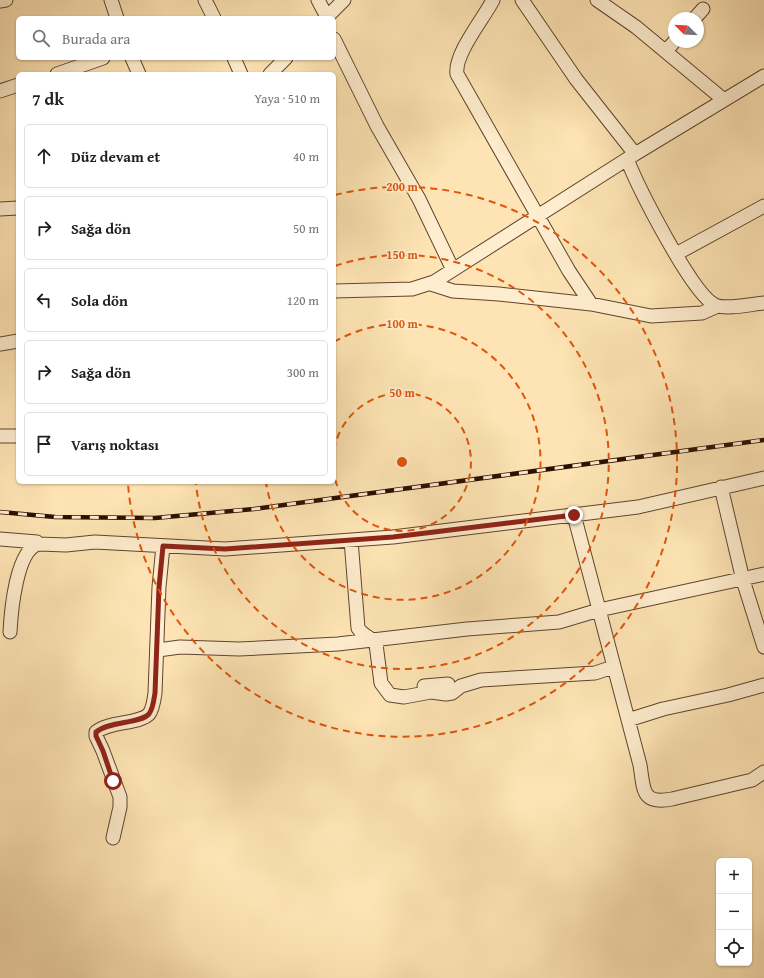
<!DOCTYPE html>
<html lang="tr">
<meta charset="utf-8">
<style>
body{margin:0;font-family:"Gentium Book Plus",serif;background:#f2f2f2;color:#202124}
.controls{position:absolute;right:12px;bottom:12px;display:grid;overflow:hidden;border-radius:6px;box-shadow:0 1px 3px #0004}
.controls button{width:36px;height:36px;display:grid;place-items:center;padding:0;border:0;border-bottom:1px solid #e0e0e0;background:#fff;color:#202124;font:20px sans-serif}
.compass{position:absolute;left:668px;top:12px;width:36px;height:36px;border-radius:50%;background:#fff;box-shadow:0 1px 3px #0004;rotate:294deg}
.stop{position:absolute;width:12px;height:12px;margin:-9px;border:3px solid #8f2418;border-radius:50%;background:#fff}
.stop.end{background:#8f2418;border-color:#fff;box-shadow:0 1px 4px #0008}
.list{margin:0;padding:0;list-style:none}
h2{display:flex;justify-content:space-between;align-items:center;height:52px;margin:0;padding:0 16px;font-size:17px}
h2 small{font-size:13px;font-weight:400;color:#757577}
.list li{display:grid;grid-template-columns:26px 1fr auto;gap:12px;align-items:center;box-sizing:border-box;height:64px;margin:0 8px 8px;padding:0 8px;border:1px solid #e0e0e0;border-radius:6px}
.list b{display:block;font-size:15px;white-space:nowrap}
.list em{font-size:13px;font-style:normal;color:#757577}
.icon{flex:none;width:22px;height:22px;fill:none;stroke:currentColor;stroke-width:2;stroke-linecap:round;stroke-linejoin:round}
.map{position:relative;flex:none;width:764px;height:978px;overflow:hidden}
.search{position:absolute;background:#fff;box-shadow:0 1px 3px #0004;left:16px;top:16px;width:320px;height:44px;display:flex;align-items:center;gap:10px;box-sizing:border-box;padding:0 14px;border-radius:6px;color:#757577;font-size:15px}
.panel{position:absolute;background:#fff;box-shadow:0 1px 3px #0004;left:16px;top:72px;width:320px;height:412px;border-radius:6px}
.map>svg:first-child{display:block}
</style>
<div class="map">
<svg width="764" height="978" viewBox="0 0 764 978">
<rect width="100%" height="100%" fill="#fee4b4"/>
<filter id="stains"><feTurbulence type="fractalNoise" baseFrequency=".005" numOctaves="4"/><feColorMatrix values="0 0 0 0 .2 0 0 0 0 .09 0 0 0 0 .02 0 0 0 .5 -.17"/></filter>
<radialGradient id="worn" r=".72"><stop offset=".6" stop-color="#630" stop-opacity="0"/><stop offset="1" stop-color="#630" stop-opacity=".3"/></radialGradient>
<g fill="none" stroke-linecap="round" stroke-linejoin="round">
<!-- minor casing -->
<g stroke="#60442d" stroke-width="15">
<path id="minor" d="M111 0 117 18
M205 0 214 18
M318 0 327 17
M493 0C484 18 454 54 457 74L569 271 591 304
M522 0 576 79 635 154
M597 0 636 27 724 100
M0 1 6 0
M326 18 344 0
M695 18 703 9
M334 39 377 126 419 199 453 270
M666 51 674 42
M132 58 139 74
M234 58 241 74
M57 74 103 58
M270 74 286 58
M0 91 18 85
M627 159C638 187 692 294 715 305 726 310 752 304 764 303
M0 209 18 208
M676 254 764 206
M431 284 453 291 499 294 591 304 651 316 702 313 718 306
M334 291 412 289 434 282 635 154 764 76
M0 344 18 341
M0 436H18
M721 487 743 580 764 647
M574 515 640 765C644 789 641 805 672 799L752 780 764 772
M0 539 37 542 39 544 66 545 95 542 225 549 393 537 638 507 764 478
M351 540 358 628C363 636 371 637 376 644L381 683 390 695 404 697 431 692 446 694 452 693 461 686 481 680 578 674 595 673 613 667
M10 632C11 613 16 549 39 544
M158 650 180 647 239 649 338 644 467 629 559 622 599 610 764 574
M424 686 448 684
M628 720 663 709 728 695 764 685
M113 838 120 807V797L103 751 96 736V732C109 721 140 724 149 714 153 709 154 700 155 693L159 587 163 546"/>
</g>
<!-- minor -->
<use href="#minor" stroke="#feedce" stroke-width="13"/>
<!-- rail casing -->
<g stroke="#2c0e00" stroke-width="4.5">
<path id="rail" d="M0 512 55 517 155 518 254 509 764 440"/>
</g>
<!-- rail -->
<use href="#rail" stroke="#feedce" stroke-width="3" stroke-dasharray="9" stroke-linecap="butt"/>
</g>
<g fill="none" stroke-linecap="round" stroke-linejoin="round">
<!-- route -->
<path stroke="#8f2418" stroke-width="5" d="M113 781 103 751 96 736V732C109 721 140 724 149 714 153 709 154 699 155 693L159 587 163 546 225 549 393 537 574 515"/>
</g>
<!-- distance rings -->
<g fill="none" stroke="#df550b" stroke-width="2" stroke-dasharray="7 5">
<path d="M334 450A69 69 0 1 1 334 474"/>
<path d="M334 342A138 138 0 1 1 266 482"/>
<path d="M335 266A207 207 0 1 1 196 484"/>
<path d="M335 195A275 275 0 1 1 128 484"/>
</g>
<circle cx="402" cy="462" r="6" fill="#df550b" stroke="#feedce" stroke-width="2"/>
<g font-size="12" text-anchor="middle" font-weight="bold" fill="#df550b" stroke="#feedce" stroke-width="3.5" stroke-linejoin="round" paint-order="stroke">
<text x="402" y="191">200 m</text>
<text x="402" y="259">150 m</text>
<text x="402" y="328">100 m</text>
<text x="402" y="397">50 m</text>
</g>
<rect width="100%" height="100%" filter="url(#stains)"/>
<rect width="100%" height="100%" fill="url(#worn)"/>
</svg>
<div class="controls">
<button>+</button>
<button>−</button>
<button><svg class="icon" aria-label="locate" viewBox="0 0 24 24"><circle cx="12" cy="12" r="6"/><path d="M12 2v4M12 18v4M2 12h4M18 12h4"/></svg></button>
</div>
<svg class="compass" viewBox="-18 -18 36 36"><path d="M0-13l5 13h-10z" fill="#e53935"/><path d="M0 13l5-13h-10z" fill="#757577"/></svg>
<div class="stop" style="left:113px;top:781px"></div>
<div class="stop end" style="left:574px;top:515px"></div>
<div class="search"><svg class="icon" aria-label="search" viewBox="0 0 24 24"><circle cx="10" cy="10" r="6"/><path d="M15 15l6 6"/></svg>Burada ara</div>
<section class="panel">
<h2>7 dk<small>Yaya · 510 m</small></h2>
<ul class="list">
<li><svg class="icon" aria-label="ahead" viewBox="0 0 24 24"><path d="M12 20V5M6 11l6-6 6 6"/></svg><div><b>Düz devam et</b></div><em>40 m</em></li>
<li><svg class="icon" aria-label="right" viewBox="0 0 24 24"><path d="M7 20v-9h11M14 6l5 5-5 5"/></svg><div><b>Sağa dön</b></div><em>50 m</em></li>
<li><svg class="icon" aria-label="left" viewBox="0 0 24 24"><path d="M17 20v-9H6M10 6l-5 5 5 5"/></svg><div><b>Sola dön</b></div><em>120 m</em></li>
<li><svg class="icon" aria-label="right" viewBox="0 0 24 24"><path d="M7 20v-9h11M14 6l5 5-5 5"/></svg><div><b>Sağa dön</b></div><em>300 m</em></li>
<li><svg class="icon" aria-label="arrive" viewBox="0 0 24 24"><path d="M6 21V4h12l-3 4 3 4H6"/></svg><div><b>Varış noktası</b></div></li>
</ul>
</section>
</div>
